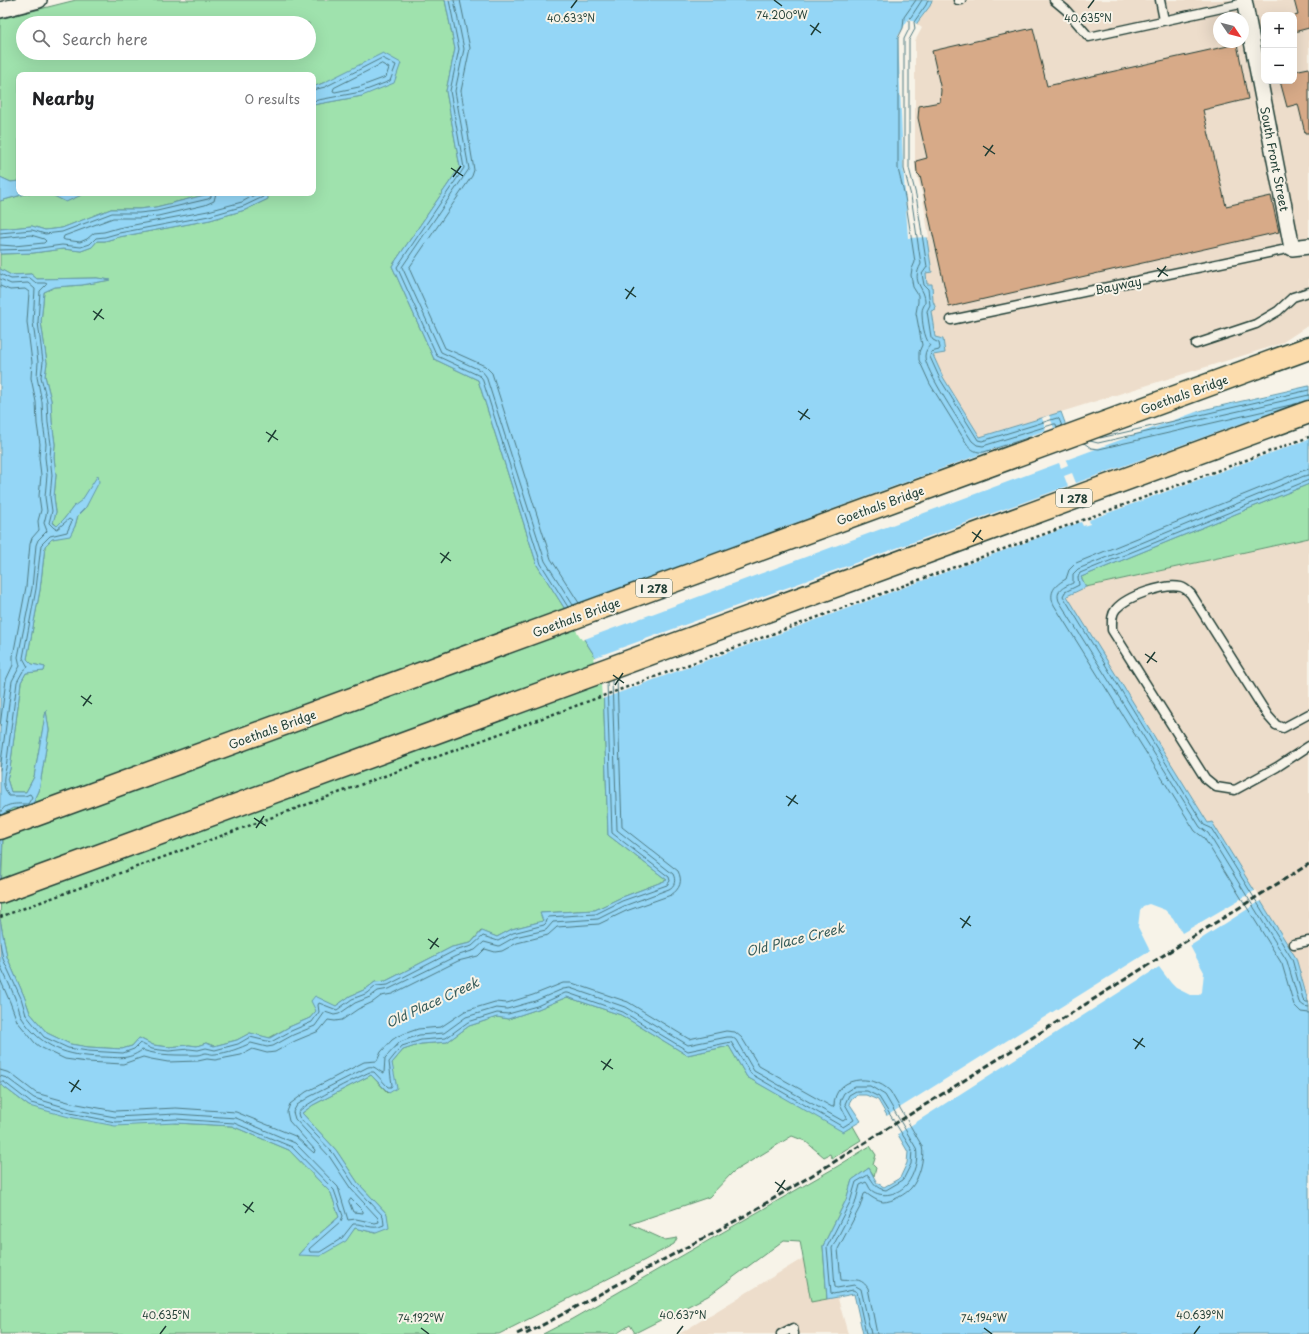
<!DOCTYPE html>
<meta charset="utf-8">
<style>
body{margin:0;font-family:"Playpen Sans",sans-serif;background:#f2f2f2;color:#202124}
.controls{position:absolute;right:12px;top:12px;display:grid;overflow:hidden;border-radius:8px;box-shadow:0 4px 16px #0002}
.controls button{width:36px;height:36px;display:grid;place-items:center;padding:0;border:0;border-bottom:1px solid #e0e0e0;background:#fff;color:#202124;font:20px sans-serif}
.compass{position:absolute;left:1213px;top:12px;width:36px;height:36px;border-radius:50%;background:#fff;box-shadow:0 4px 16px #0002;rotate:125deg}
.list{margin:0;padding:0;list-style:none}
h2{display:flex;justify-content:space-between;align-items:center;height:52px;margin:0;padding:0 16px;font-size:17px}
h2 small{font-size:13px;font-weight:400;color:#757577}
.icon{flex:none;width:22px;height:22px;fill:none;stroke:currentColor;stroke-width:2;stroke-linecap:round;stroke-linejoin:round}
.map{position:relative;flex:none;width:1309px;height:1334px;overflow:hidden}
.search{position:absolute;background:#fff;box-shadow:0 4px 16px #0002;left:16px;top:16px;width:300px;height:44px;display:flex;align-items:center;gap:10px;box-sizing:border-box;padding:0 14px;border-radius:22px;color:#757577;font-size:15px}
.panel{position:absolute;background:#fff;box-shadow:0 4px 16px #0002;left:16px;top:72px;width:300px;height:124px;border-radius:8px}
.map>svg:first-child{display:block}
</style>
<div class="map">
<svg width="1309" height="1334" viewBox="0 0 1309 1334">
<rect width="100%" height="100%" fill="#f7f3e8"/>
<filter id="ink" filterUnits="userSpaceOnUse"><feTurbulence type="fractalNoise" baseFrequency=".025" numOctaves="2"/><feDisplacementMap in="SourceGraphic" scale="8" xChannelSelector="R" yChannelSelector="G"/><feConvolveMatrix kernelMatrix="1 2 1 2 8 2 1 2 1" color-interpolation-filters="sRGB"/></filter>
<g filter="url(#ink)">
<!-- built -->
<path fill="#edddcb" fill-rule="evenodd" d="M932 0H1309V325L1280 344 980 437 943 377 933 355 944 353 943 339 935 337 931 310 936 308 933 301 932 284H927L926 273 932 271 920 194 913 168V40L917 24 930 6ZM1264 15H1294V81H1264ZM1219 18H1243V42H1219Z
M1309 538V1005L1296 958 1212 823H1208L1066 596 1086 587Z
M823 1246 848 1334H679Z"/>
<!-- green -->
<path fill="#9fe2ad" stroke="#5f9070" fill-rule="evenodd" d="M76 0H445L455 49 446 91 460 167 392 266 434 359 478 380 537 565 596 658 603 684 608 835 667 880 620 898 595 910 541 913 543 921 512 929 497 937 481 931 471 943 452 947 386 981 375 982 366 989 350 996 336 1006 316 1011 310 1018 289 1027 269 1038 250 1033 237 1040 214 1046 206 1043 197 1046 189 1045 169 1047 153 1045 139 1038 132 1046 122 1049 88 1047 70 1044 47 1033 30 1013 24 996 7 957 0 919 4 813 13 808H31L39 791 49 730 46 711 34 777 26 792H11L7 779 10 769 21 682 26 673 44 671 45 667 32 664 27 659 40 590 45 546 52 539 70 535 75 526 78 515 86 507 98 476 82 501 74 506 64 519 57 526 53 522 56 512 54 497 56 475 54 457 55 444 52 422 51 400 45 376 47 363 41 322 44 292 55 287 82 285 110 280 97 278 37 279 31 274 11 275 0 269V254L33 253 63 249 81 251 92 247 97 241H105L119 237 210 220 245 210 268 199 267 193H313V105L362 96 323 83 313 87V75H19V181L11 182 0 177V19ZM23 23H309V53H23Z
M29 193H48L66 201 86 193H213L156 207 139 209H111L62 228 45 230 32 226 0 229V201Z
M1309 484V538L1086 587 1081 577Z
M567 997 621 1015 687 1055 729 1046 747 1077 844 1131 853 1126 861 1140 832 1158 830 1154 824 1157 805 1141 792 1136 733 1172 709 1197 630 1224 665 1240 677 1238 674 1244 645 1260 499 1334H0V1084L29 1106 176 1123 232 1126 289 1150 331 1193 339 1217 310 1242 298 1255 345 1241 355 1228 376 1233 387 1214 358 1183 336 1150 302 1113 313 1105 371 1075 388 1093 392 1063 403 1050 421 1044 447 1042 469 1026 497 1017 508 1019 538 1009Z
M870 1146 876 1155 873 1165 876 1168 874 1176 869 1168 852 1180 846 1200 823 1246 827 1299 811 1302 800 1241 784 1240 708 1296 635 1333 630 1325 616 1334H543L572 1319 838 1166Z"/>
<!-- water -->
<path fill="#94d6f6" stroke="#6599a8" d="M445 0H932L930 6 917 23 913 40V168L920 194 932 272 926 273 927 284H932L933 301 936 309 931 311 935 337 943 339 945 353 933 355 943 377 980 437 1061 412 1068 431 1096 434 1309 386V484L1081 577 1086 587 1067 596 1208 823 1212 822 1296 958 1309 1005V1334H863L854 1294 827 1299 823 1246 846 1200 852 1180 869 1168 877 1183 884 1187 900 1178 907 1163 908 1152 878 1100 866 1095H857L852 1098 849 1103 861 1121 843 1132 747 1077 729 1046 687 1055 621 1015 567 997 538 1009 508 1019 497 1017 469 1026 447 1042 421 1044 403 1050 392 1063 397 1088 389 1093 371 1075 313 1105 302 1113 336 1150 358 1183 387 1214 389 1228 376 1233 355 1228 346 1241 320 1256 298 1255 310 1242 339 1217 331 1193 289 1150 232 1126 176 1123 115 1126 69 1117 29 1106 0 1084V919L7 957 24 996 30 1013 47 1033 70 1044 88 1047 122 1049 132 1046 139 1038 153 1045 169 1047 189 1045 197 1046 206 1043 214 1046 237 1040 250 1033 270 1038 289 1027 310 1018 316 1011 311 1001 315 996 336 1006 350 996 366 989 375 982 386 981 452 947 471 943 482 931 497 937 512 929 543 921 540 913 595 910 620 898 667 880 608 835 603 684 596 658 537 565 478 380 434 359 392 266 460 167 446 91 455 49Z
M383 53 401 63 394 83 362 96 313 105V87L323 83Z
M0 177 11 182 19 181V193H29L0 201Z
M48 193H86L66 202Z
M213 193H267L268 199 245 210 210 220 119 237 105 241H97L92 247 81 251 63 249 33 253 0 254V229L32 226 45 230 62 228 111 209H139L156 207Z
M0 269 11 275 31 274 37 279 97 278 111 280 82 285 55 287 44 292 41 322 47 363 45 376 51 400 52 422 55 444 54 457 56 475 54 497 56 512 53 523 57 526 64 519 74 506 82 500 98 475 99 482 86 507 78 515 75 526 70 536 52 539 45 546 40 590 27 659 32 664 45 667 44 671 26 673 21 682 10 769 7 779 11 792H26L34 777 46 710 49 730 39 791 31 808H13L4 813 0 898Z"/>
<!-- pier -->
<path fill="#f7f3e8" d="M909 18 922 28 915 41V168L922 194 929 237 908 238 903 164 898 36Z
M1309 399V439L1089 520 1090 524 1083 526 1081 522 602 699 601 684 593 658 1068 486 1064 476 1072 473 1076 483Z
M1215 405 1066 460 1068 465 1061 468 1059 463 582 640 563 609 1046 430 1042 418 1049 415 1054 428 1067 423 1069 428 1097 432Z
M1256 890 1262 900 1190 946 1204 972 1202 992 1199 995H1190L1176 988 1171 983 1159 967 896 1135 885 1117 1150 951 1138 927 1140 910 1143 906 1149 904 1165 910 1173 918 1182 933Z"/>
<g fill="none" stroke-linecap="round" stroke-linejoin="round">
<!-- shore -->
<path stroke="#4e7a82" stroke-width="1" d="M449 0 459 49 450 91 464 168 397 267 437 356 480 376 482 378 541 564 568 607
M454 0 464 49 455 91 469 169 402 267 441 352 482 371 486 376 545 561 573 605
M460 0 470 48 461 91 474 170 472 176 409 268 445 348 485 366 492 373 551 559 579 603
M916 0 904 17 903 28 898 38V169L905 197 915 262 912 269 911 275 913 287 918 295V302L916 313 922 345 919 352V360L930 384 967 444C971 450 977 453 984 452L1030 437
M922 0 909 20V29L904 39V169L911 196 921 264C910 284 926 287 925 303 924 306 922 308 922 312 922 322 924 337 930 345 928 348 925 351 925 356 924 369 963 427 972 441L977 445 983 446 1054 424H1056L1057 428
M928 0 926 5 914 22 915 29 909 40V168L916 195 927 267 922 274 924 285 928 289 930 305 927 311 931 337 933 340 939 343 940 348 939 350 931 352 930 357 940 379 978 440 982 441 1057 418 1059 419 1062 426
M382 64 389 68 386 77 359 87 335 92 333 91 334 88Z
M313 90 325 87 382 58 396 65 390 81 361 92 313 101
M216 193 214 201 205 205 158 216 139 218H113L64 236 63 239 65 240 80 242 87 239 94 233 104 232 118 228 208 211 242 202 258 193
M0 233 32 230 45 234 62 232 112 213H139L157 211 208 199 211 197V193
M0 238 31 235 44 239 46 241 44 243 14 246 0 245
M0 250 33 249 62 245 81 247 90 244 96 238 105 237 119 233 209 216 244 206 263 197 264 193
M0 274 11 279 30 278 36 283H45L47 284 40 291 38 322 43 362 41 377 47 401 48 423 51 444 50 457 52 475 50 497 52 511 49 523 54 528 57 529 69 519 72 521 67 532 50 536 41 545 36 589 23 658 28 667 23 671 17 682 6 768C3 778 2 787 9 796H25L30 794 32 797 28 804C18 804 3 802 0 814
M0 279 11 284 28 283 35 289 33 322 38 362 37 377 42 402 43 423 46 444 45 457 47 475 45 497 47 511 44 523 47 531 38 540 36 545 32 588 18 657 20 666 12 681 0 770
M0 286 10 290 25 289 29 292 27 322 32 362 31 378 36 402 37 424 40 444 39 458 41 475 39 496 41 510 38 521 39 530 32 538 30 544 26 587 13 656V665L6 680 0 726
M1100 438 1309 390
M1090 441 1098 443 1309 395
M1084 443 1091 448 1099 449 1295 404
M1309 469 1302 471 1076 563 1069 570 1066 579C1055 585 1048 592 1054 605L1195 831 1204 838 1282 964 1294 1005 1301 1012 1309 1013
M1309 475 1304 476 1078 569 1073 574V583C1064 587 1055 590 1059 601L1200 827 1208 833 1287 961 1299 1002 1304 1006 1309 1007
M1309 480 1080 573 1078 577 1079 585 1065 592 1063 596 1204 825 1211 828 1292 959 1303 999 1306 1002H1309
M0 943 3 959 21 998 26 1015 44 1037 68 1048 88 1051 123 1053 134 1049 140 1043 152 1049 169 1051 189 1049 198 1050 206 1048 215 1050 238 1044 250 1037 271 1042 291 1031 312 1022 319 1012 318 1005 319 1003 337 1010 352 999 368 993 376 986 388 985 454 951 472 946 483 936 498 941 513 933 544 925 546 923 548 917 596 914 622 901 667 885 670 881 669 877 612 833 607 682
M0 965C5 976 11 987 15 998 18 1004 19 1012 22 1018 41 1048 68 1056 101 1057 118 1057 127 1061 142 1050 160 1056 178 1055 197 1055 200 1055 203 1053 206 1053 209 1053 212 1055 215 1054 228 1053 240 1048 251 1043L267 1047 273 1046 293 1035 315 1026 325 1012 334 1015 339 1014 355 1003 370 997 378 991 389 989 456 956 475 950 484 942 499 946 515 937 546 930 553 922 598 919 624 906 669 889C675 886 676 880 673 874L617 830 612 680
M0 979 10 1002 17 1021 35 1043 40 1047 65 1059 87 1062 123 1064 143 1057 151 1059 168 1062 198 1061 207 1059 215 1060 241 1055 252 1049 267 1053 275 1052 295 1041 319 1031 328 1020 335 1021 342 1020 358 1009 373 1002 381 996 392 994 458 961 478 956 485 949 495 952 502 951 517 943 548 935 557 927 599 924 626 911 671 895C680 889 683 881 678 871L622 827 617 678
M0 1070 10 1073 36 1093 72 1103 115 1111 176 1108 236 1112 295 1136 314 1153 315 1150 289 1121 287 1112 290 1104 306 1092 364 1062 377 1061 381 1052 392 1040 398 1036 418 1029 441 1027 465 1011 495 1002 507 1003 533 995 563 983H572L628 1002 689 1039 726 1031 735 1032 742 1038 759 1066 832 1107 834 1106C834 1076 872 1073 890 1091L922 1146C925 1158 919 1179 911 1188 906 1194 892 1202 883 1202 877 1201 871 1197 866 1193L864 1194 860 1207 838 1249 841 1280C852 1282 859 1275 868 1288L877 1334
M0 1076 7 1078 34 1098 71 1109 115 1117 176 1114 236 1118 295 1143 338 1187 348 1220 356 1219 375 1223 379 1222 378 1218 351 1189 329 1156 295 1119 293 1112 297 1105 309 1097 368 1067C376 1065 378 1072 384 1073L385 1058 400 1042 419 1035 444 1033 466 1017 496 1008 507 1009 535 1001 563 989 570 988 625 1007 688 1045 727 1037H732L736 1040 754 1071 843 1121 847 1118 840 1104 841 1099 844 1093 855 1086H870L885 1095 916 1148C919 1159 914 1175 907 1184 899 1194 882 1199 871 1190 869 1188 868 1184 866 1182L860 1185 855 1204 832 1248 835 1287 837 1288 854 1285 861 1289 871 1334
M0 1082H4L31 1103 70 1113 115 1122 176 1119 234 1123 292 1147 334 1190 343 1216 341 1221 309 1249 310 1252H320L342 1238 353 1224C365 1223 371 1231 384 1225L383 1216 355 1186 333 1153 299 1117 298 1113C301 1105 358 1077 370 1072H374L388 1087H391L392 1085 389 1062 402 1046 421 1040 446 1038 468 1022 497 1013 508 1014 537 1006 565 993H568L623 1012 688 1051 731 1042 751 1074 843 1127 854 1120 845 1104 849 1095 856 1091H867L879 1097 912 1150 911 1164 903 1180 886 1190C875 1189 874 1182 868 1175L856 1182 850 1202 827 1247 831 1293 833 1294 853 1290 857 1292 866 1334
M351 1199 363 1211V1213L353 1212 349 1202Z"/>
</g>
<!-- building -->
<path fill="#d7aa88" stroke="#1f3d34" d="M1294 0H1309V28L1294 32V16L1298 15Z
M1033 28 1047 86 1237 44 1248 99 1203 110 1226 206 1271 196 1279 232 949 307 920 176 917 173 916 161 927 158 918 118 919 106 940 102 941 90 932 51Z
M1309 68V133H1305L1298 104 1287 107 1280 81H1294V71Z"/>
<g fill="none" stroke-linecap="round" stroke-linejoin="round">
<!-- service casing -->
<g stroke="#1f3d34" stroke-width="11">
<path id="service" d="M958 0H961
M1054 0 1066 10 1089 37 1245 3
M1160 0 1164 20
M951 320 1292 248
M1196 344 1256 324 1278 311 1293 297 1309 292
M1309 714 1283 728 1276 725 1268 716 1191 594C1188 591 1185 588 1181 587 1165 583 1127 596 1116 609 1111 615 1112 622 1112 630L1205 778 1216 787 1235 790 1277 767 1309 746
M1294 944 1309 941
M781 1334 793 1328 794 1334"/>
</g>
<!-- minor casing -->
<g stroke="#1f3d34" stroke-width="18">
<path id="minor" d="M1244 0 1292 248 1309 246
M0 10 39 0"/>
</g>
<!-- motorway casing -->
<g stroke="#1f3d34" stroke-width="25">
<path id="motorway" d="M0 828 1309 348
M0 892 1309 412"/>
</g>
<!-- path -->
<path stroke="#1f3d34" stroke-width="2.5" stroke-dasharray="3 3" stroke-linecap="butt" d="M0 917 1309 437"/>
<!-- service -->
<use href="#service" stroke="#f7f3e8" stroke-width="8"/>
<!-- minor -->
<use href="#minor" stroke="#f7f3e8" stroke-width="15"/>
<!-- motorway -->
<use href="#motorway" stroke="#fcdcac" stroke-width="22"/>
<!-- rail -->
<path stroke="#1f3d34" stroke-width="3" stroke-dasharray="6 3" stroke-linecap="butt" d="M517 1334 530 1328
M526 1334 748 1214 834 1162 1309 864"/>
</g>
</g>
<!-- ticks -->
<path fill="none" stroke="#1f3d34" stroke-width="1.5" d="M774 0 782 6M571 8 577 0M1088 8 1094 0M810 25 821 33M811 35 819 23M983 146 995 154M985 156 993 145M451 168 463 176M453 177 461 166M1157 268 1168 276M1158 277 1166 266M625 289 636 297M626 299 634 287M93 311 104 319M94 320 102 309M798 411 810 419M800 420 808 409M266 432 278 440M268 442 276 430M972 532 983 540M973 542 981 530M440 553 451 561M441 563 449 552M1145 654 1157 662M1147 663 1155 652M613 675 624 683M615 685 623 673M81 696 92 704M83 706 91 695M786 796 798 804M788 806 796 795M254 818 266 826M256 828 264 816M960 918 971 926M962 928 970 916M428 939 439 947M430 949 438 938M1133 1039 1145 1047M1135 1049 1143 1038M601 1061 613 1069M603 1070 611 1059M69 1082 81 1090M71 1092 79 1080M775 1182 786 1190M777 1192 785 1180M243 1204 254 1212M245 1213 253 1202M421 1328 429 1334M984 1328 992 1334M160 1334 166 1326M677 1334 683 1326M1194 1334 1200 1326"/>
<g text-anchor="middle" dominant-baseline="central" stroke-width="4" stroke-linejoin="round" paint-order="stroke">
<!-- shield labels -->
<g fill="#f7f3e8" stroke="#60746a" stroke-width="1">
<rect x="1056" y="489" width="36" height="18" rx="3"/>
<rect x="636" y="579" width="36" height="18" rx="3"/>
</g>
<g font-size="11" font-weight="bold" fill="#1f3d34">
<text x="1074" y="498">I 278</text>
<text x="654" y="588">I 278</text>
</g>
<!-- street labels -->
<g font-size="12" fill="#1f3d34" stroke="#f7f3e8">
<text transform="translate(1275 159) rotate(79)">South Front Street</text>
<text transform="translate(1118 285) rotate(-12)">Bayway</text>
<text transform="translate(1184 394) rotate(-20)">Goethals Bridge</text>
<text transform="translate(880 505) rotate(-20)">Goethals Bridge</text>
<text transform="translate(576 617) rotate(-20)">Goethals Bridge</text>
<text transform="translate(272 729) rotate(-20)">Goethals Bridge</text>
</g>
<!-- water labels -->
<g font-size="13" font-style="italic" fill="#365c5b" stroke="#f7f3e8">
<text transform="translate(795 939) rotate(-14)">Old Place Creek</text>
<text transform="translate(432 1002) rotate(-25)">Old Place Creek</text>
</g>
</g>
<g font-size="10" text-anchor="middle" fill="#1f3d34" stroke="#f7f3e8" stroke-width="4" stroke-linejoin="round" paint-order="stroke">
<text x="782" y="19">74.200°W</text>
<text x="571" y="22">40.633°N</text>
<text x="1088" y="22">40.635°N</text>
<text x="166" y="1319">40.635°N</text>
<text x="683" y="1319">40.637°N</text>
<text x="1200" y="1319">40.639°N</text>
<text x="421" y="1322">74.192°W</text>
<text x="984" y="1322">74.194°W</text>
</g>
</svg>
<div class="controls">
<button>+</button>
<button>−</button>
</div>
<svg class="compass" viewBox="-18 -18 36 36"><path d="M0-13l5 13h-10z" fill="#e53935"/><path d="M0 13l5-13h-10z" fill="#757577"/></svg>
<div class="search"><svg class="icon" aria-label="search" viewBox="0 0 24 24"><circle cx="10" cy="10" r="6"/><path d="M15 15l6 6"/></svg>Search here</div>
<section class="panel">
<h2>Nearby<small>0 results</small></h2>
<ul class="list">
</ul>
</section>
</div>
